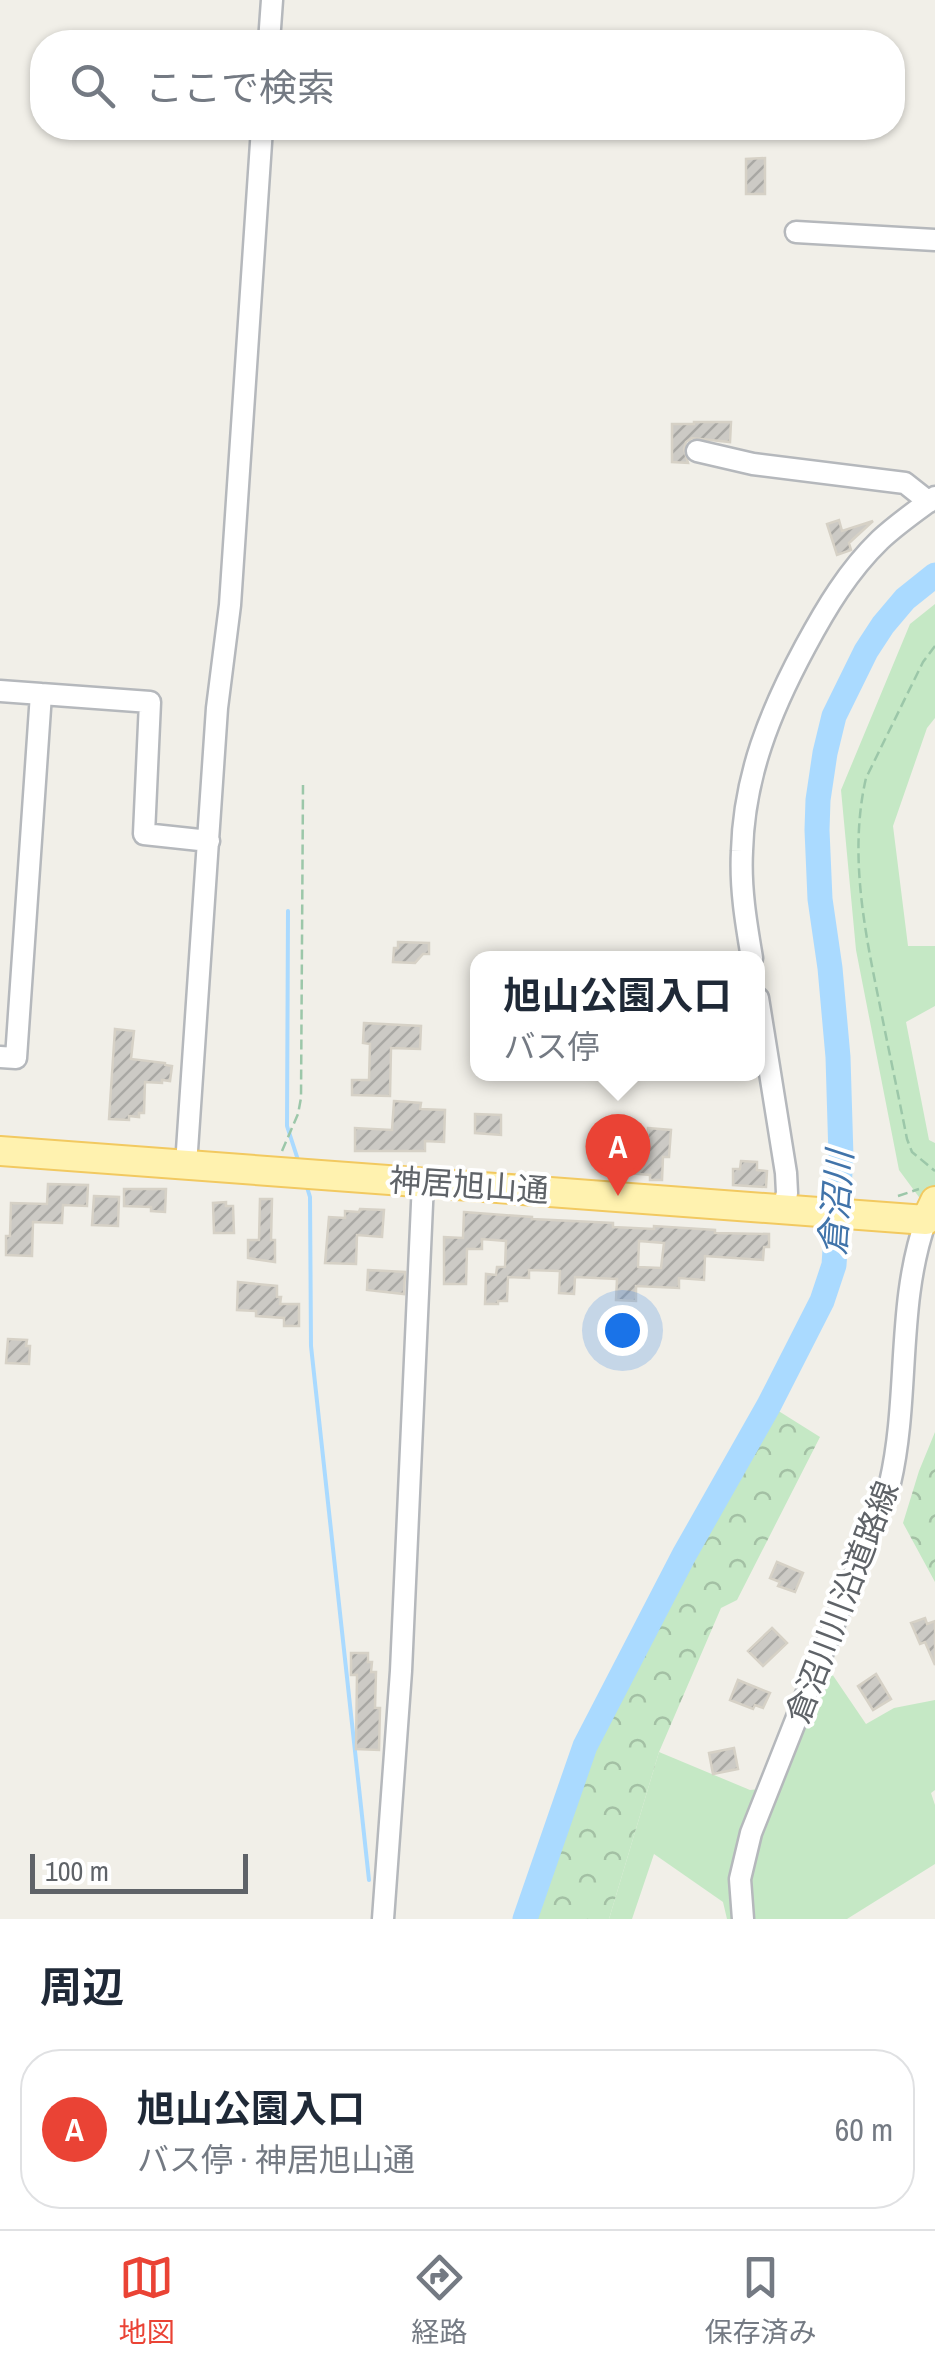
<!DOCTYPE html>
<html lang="ja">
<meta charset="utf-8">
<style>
body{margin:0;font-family:"Archivo Narrow","Noto Sans JP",sans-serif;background:#f2f2f3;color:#1f2937}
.scale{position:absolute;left:30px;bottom:25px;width:218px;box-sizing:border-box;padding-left:10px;border:5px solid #5f6368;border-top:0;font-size:28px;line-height:35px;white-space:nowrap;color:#5f6368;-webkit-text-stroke:8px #fff;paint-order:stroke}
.you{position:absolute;left:622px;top:1330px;width:35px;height:35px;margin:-25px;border:8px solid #fff;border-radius:50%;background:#1a73e8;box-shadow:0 0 0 15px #1a73e833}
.badge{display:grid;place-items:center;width:65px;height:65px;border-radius:50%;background:#ea4335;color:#fff;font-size:32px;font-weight:700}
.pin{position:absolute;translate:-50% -82px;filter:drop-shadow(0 2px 5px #0008)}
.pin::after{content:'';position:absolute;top:52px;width:35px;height:30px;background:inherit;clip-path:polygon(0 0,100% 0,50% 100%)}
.popup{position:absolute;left:470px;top:951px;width:295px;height:130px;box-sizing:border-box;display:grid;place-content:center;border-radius:20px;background:#fff;filter:drop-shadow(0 2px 8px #0005);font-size:32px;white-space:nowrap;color:#747a83}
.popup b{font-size:38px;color:#1f2937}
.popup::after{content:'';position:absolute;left:50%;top:100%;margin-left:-20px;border:20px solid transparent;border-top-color:#fff}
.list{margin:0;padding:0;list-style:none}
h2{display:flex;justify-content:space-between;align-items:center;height:130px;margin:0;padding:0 40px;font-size:42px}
h2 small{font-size:32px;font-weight:400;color:#747a83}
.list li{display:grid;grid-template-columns:65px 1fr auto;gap:30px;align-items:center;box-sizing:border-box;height:160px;margin:0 20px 20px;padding:0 20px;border:2px solid #e0e1e3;border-radius:40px}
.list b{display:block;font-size:38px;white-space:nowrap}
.list p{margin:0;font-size:32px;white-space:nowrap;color:#747a83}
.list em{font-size:32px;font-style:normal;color:#747a83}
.icon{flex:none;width:55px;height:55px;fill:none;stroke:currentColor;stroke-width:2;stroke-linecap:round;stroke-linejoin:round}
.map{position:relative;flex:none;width:935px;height:1919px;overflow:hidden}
.search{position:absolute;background:#fff;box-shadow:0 2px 8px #0004;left:30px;right:30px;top:30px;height:110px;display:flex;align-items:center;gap:25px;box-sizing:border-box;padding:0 35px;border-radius:40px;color:#747a83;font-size:38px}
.sheet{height:310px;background:#fff}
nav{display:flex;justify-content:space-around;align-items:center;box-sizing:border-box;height:140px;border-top:2px solid #e0e1e3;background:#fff;font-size:28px;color:#747a83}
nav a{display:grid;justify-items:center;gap:5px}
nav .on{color:#ea4335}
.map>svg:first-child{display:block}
</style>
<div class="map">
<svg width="935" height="1919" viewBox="0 0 935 1919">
<defs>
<pattern id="forest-crowns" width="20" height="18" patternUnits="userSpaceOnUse" patternTransform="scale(2.5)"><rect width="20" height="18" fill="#c5e8c5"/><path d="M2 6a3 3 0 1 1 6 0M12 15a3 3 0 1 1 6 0" fill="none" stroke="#a3c0a4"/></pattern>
<pattern id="building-hatch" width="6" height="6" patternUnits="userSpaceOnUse" patternTransform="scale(2.5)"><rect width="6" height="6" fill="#cccac5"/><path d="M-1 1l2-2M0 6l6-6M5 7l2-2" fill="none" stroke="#a9a8a4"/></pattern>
</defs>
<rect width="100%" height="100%" fill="#f1efe8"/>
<!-- green -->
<path fill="#c5e8c5" d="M935 604V718L927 728 893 826 908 946H935V1006L906 1022 929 1140 935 1143V1212H930L899 1170 856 950 841 790 910 624Z
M830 1671 866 1724 894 1708 935 1700V1790L931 1793 935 1805V1864L847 1919H727L723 1902 654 1854 632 1919H609L659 1752 750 1790 777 1787Z"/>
<!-- forest -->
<path fill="url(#forest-crowns)" d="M769 1405 820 1437 737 1600 721 1608 659 1752 609 1919H525L585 1746 684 1555Z
M935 1432V1582L903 1523 919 1471Z"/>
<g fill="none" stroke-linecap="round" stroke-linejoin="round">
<!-- stream -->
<path stroke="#aadaff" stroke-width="4" d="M288 911 287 1126 298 1160
M306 1184 310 1197 311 1346 369 1880"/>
<!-- river -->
<path stroke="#aadaff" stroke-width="25" d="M525 1919 585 1746 684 1555 769 1405 822 1301 834 1265 841 1157 838 1057 830 968 820 899 817 830 818 800 825 753 834 716 866 651 883 625 905 599 935 575"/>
</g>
<!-- building -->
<path fill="url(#building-hatch)" stroke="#d6d1c6" stroke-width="2.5" fill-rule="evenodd" d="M765 158V194H746V159Z
M694 422H731L730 442 692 438 686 442 684 449 688 463 672 462V424H694Z
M839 520 842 531 873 521 849 543 851 550 837 555 827 524Z
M398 942 429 943V954H423L415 963 393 962 394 948H398Z
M364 1023 421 1026 420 1049 391 1048 390 1096 352 1095V1080H369L370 1044 363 1043Z
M115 1029 134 1031 131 1059 165 1063V1065L172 1066 170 1081 162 1080V1083L145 1082 144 1113H139V1117L129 1116V1120L109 1119Z
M394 1101 421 1103 420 1109 445 1110 444 1142 425 1141V1151H355V1128L392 1130Z
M475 1114 501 1115V1135L475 1133Z
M648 1128 671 1130 669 1157H663L662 1180H650V1175L639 1174 599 1171 600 1156 646 1157Z
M741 1161 757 1162V1170L767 1171 766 1187 733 1185V1169H740Z
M48 1184 88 1185 87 1206 63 1205 62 1223 33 1222 32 1256 6 1255V1236H10L11 1203 47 1204Z
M124 1189H166L165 1212 151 1211V1207L124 1206Z
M94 1196 119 1197 118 1226 92 1225Z
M260 1199H272L271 1240H275V1262L248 1258V1240H259Z
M226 1202V1206H233L234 1233H214L213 1203Z
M360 1209 384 1210 382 1237 357 1235 356 1264 325 1263 329 1217 345 1218V1211L359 1212Z
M464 1212 532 1217V1219L613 1223V1227L654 1229V1226L715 1230V1233L769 1234V1247H764L763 1260 705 1256 704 1280 679 1278V1288L636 1286V1301L616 1300 617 1279 575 1277 574 1294 559 1293 560 1271 529 1270V1278L508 1277 507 1301H498V1304H485L486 1274 496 1275 497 1267H505L506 1241 482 1239V1249H467L466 1284H444V1237L463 1238ZM639 1241 664 1243 661 1268 638 1267Z
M368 1270 405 1272 404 1294 367 1290Z
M238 1282 277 1286V1297H281L280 1304H299V1326H284V1318L256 1316V1311L237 1310Z
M8 1339 27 1340 26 1346H30L29 1364 6 1363Z
M777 1562 803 1573 795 1592 778 1586 780 1582 770 1578Z
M925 1618 927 1624 935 1621V1665L925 1642 920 1644 911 1623Z
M772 1628 787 1643 763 1666 748 1651Z
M351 1653H368V1662H372L371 1672H376L375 1708H380L379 1750 356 1749 357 1675H351Z
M876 1674 891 1699 873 1710 858 1686Z
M738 1680 770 1693 763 1708 755 1705 753 1709 730 1700Z
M734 1748 738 1769 713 1774 709 1753Z"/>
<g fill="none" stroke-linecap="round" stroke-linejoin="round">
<!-- minor casing -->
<g stroke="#b5b8bc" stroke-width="25">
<path id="minor" d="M269 42 272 0
M796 232 935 240
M697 451 753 464 905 483 929 502
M0 691 150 702 144 834 209 841
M752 958C746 923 740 887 742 851 744 776 770 712 805 647 826 608 848 571 880 540 897 524 916 511 935 497
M758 998 786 1173 787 1193 783 1208
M0 1057 16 1058 41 694
M186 1165 217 708 230 605 262 128
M383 1919 401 1671 423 1182
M743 1919 740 1879 751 1833 890 1483C910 1397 896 1304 926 1220H935"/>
</g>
<!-- major casing -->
<g stroke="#f2c960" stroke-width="32">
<path id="major" d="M0 1151 926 1220 935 1201"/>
</g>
<!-- path -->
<path stroke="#9cc7a9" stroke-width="2.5" stroke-dasharray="10 5" stroke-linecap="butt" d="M935 646 923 662 866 778C849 852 864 928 879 1001 888 1047 898 1093 907 1139L912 1152 935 1171
M282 1151 298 1114 301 1098 303 785
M898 1196 919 1189"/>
<!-- minor -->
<use href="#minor" stroke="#fff" stroke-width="20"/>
<!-- major -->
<use href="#major" stroke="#fff2af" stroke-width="28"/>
</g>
<g text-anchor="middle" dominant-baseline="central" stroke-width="8" stroke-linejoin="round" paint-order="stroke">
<!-- street labels -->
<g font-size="32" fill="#5f6368" stroke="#fff">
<text transform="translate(469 1185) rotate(4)">神居旭山通</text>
<text transform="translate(842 1602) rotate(-69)">倉沼川川沿道路線</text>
</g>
<!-- water labels -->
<g font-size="35" font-style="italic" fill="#4174aa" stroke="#fff">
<text transform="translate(836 1203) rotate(-86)">倉沼川</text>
</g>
</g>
</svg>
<div class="scale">100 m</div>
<div class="you"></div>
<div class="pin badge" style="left:618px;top:1196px">A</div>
<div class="popup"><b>旭山公園入口</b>バス停</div>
<div class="search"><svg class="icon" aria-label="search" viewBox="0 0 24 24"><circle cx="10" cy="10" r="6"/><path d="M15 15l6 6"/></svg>ここで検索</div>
</div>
<section class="sheet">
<h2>周辺<small></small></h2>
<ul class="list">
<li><span class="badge">A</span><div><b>旭山公園入口</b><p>バス停 · 神居旭山通</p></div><em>60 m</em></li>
</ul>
</section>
<nav>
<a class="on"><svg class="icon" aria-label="map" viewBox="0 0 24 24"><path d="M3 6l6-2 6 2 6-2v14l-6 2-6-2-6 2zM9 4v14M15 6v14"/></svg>地図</a>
<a><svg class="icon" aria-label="directions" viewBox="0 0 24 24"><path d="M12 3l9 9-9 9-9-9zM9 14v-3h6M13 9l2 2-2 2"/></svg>経路</a>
<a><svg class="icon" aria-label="saved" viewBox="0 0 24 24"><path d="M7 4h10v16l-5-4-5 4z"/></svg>保存済み</a>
</nav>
